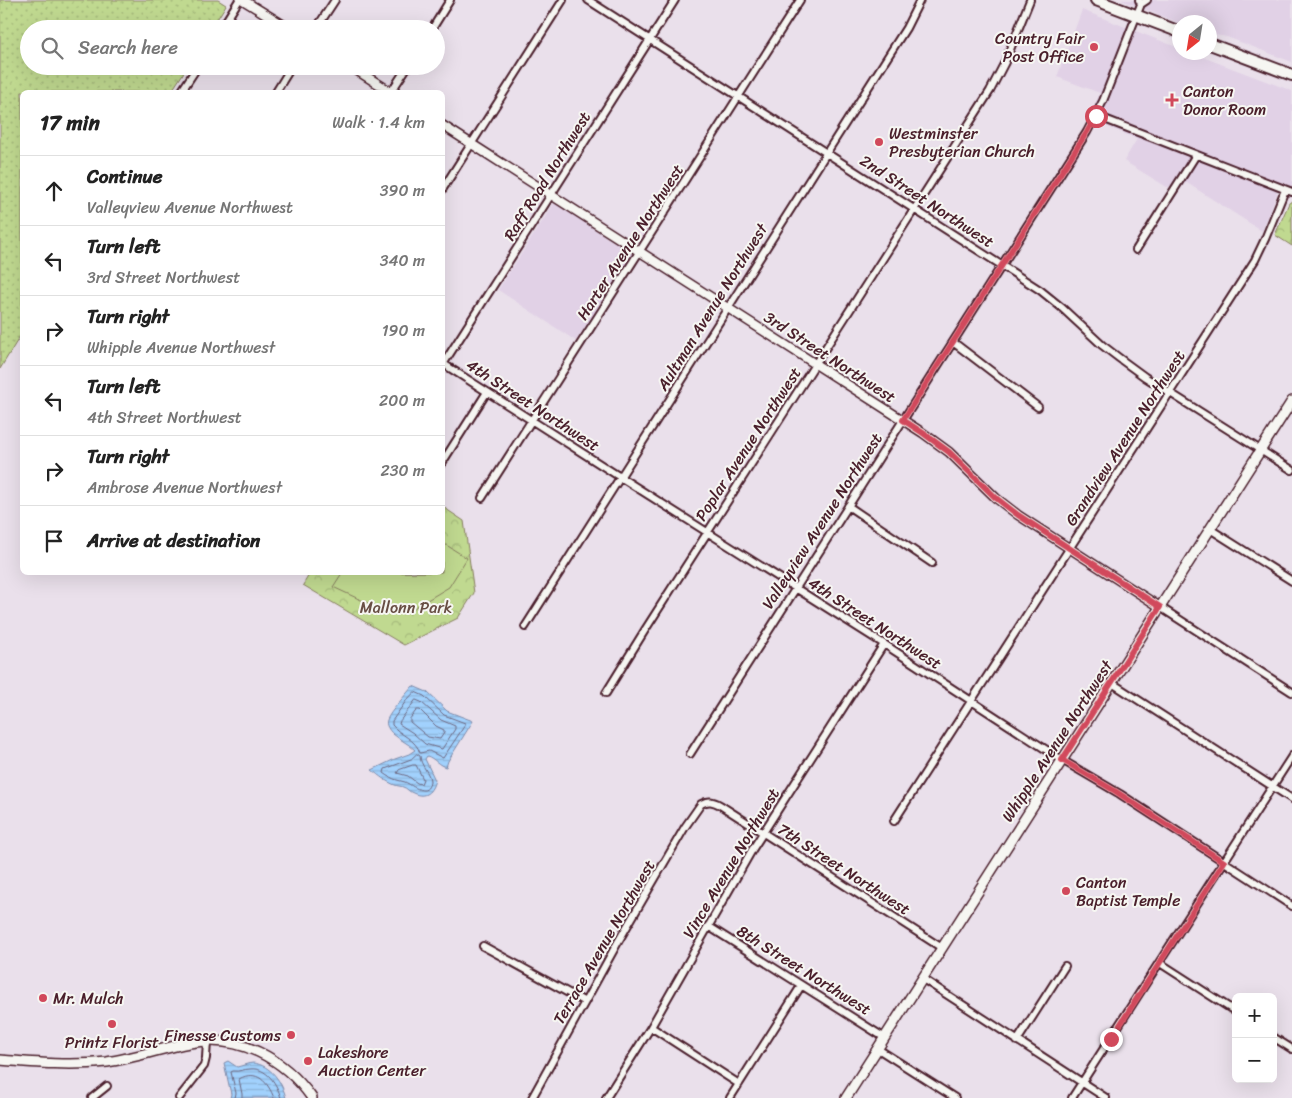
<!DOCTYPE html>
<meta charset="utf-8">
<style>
body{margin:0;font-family:Sriracha,sans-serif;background:#f6f6f6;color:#222}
.controls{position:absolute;right:15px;bottom:15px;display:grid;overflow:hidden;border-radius:8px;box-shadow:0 5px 20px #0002}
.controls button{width:45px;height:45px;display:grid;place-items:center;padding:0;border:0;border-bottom:1px solid #e0e0e0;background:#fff;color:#222;font:25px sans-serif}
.compass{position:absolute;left:1172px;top:15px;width:45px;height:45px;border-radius:50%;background:#fff;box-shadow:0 5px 20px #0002;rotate:210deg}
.stop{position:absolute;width:15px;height:15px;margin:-11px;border:4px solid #d1495b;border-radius:50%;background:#fff}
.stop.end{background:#d1495b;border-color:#fff;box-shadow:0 1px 5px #0008}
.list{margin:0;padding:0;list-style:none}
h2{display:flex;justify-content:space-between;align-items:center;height:65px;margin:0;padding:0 20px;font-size:21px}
h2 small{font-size:16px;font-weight:400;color:#767676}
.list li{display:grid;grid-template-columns:32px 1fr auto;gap:15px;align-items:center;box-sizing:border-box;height:70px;padding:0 20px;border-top:1px solid #e0e0e0}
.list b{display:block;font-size:19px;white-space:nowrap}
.list p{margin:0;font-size:16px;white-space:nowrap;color:#767676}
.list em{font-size:16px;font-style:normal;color:#767676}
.icon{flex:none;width:28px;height:28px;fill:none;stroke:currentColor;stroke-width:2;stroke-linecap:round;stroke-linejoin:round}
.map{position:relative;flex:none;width:1292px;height:1098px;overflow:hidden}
.search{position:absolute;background:#fff;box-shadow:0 5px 20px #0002;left:20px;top:20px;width:425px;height:55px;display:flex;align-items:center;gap:12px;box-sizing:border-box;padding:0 18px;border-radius:28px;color:#767676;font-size:19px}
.panel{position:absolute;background:#fff;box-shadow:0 5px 20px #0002;left:20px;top:90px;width:425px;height:485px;border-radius:8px}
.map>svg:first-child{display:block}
</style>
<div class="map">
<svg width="1292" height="1098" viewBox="0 0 1292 1098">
<defs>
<pattern id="grass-dots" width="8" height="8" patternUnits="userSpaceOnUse" patternTransform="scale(1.25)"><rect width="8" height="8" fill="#c0d990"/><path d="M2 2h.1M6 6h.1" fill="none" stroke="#a6ba7c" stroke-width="1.8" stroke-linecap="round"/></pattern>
<pattern id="park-crowns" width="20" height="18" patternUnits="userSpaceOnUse" patternTransform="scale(1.25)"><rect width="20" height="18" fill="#c0d990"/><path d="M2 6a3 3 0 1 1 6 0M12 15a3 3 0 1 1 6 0" fill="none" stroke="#a6ba7c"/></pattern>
<pattern id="water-rules" width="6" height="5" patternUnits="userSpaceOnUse" patternTransform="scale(1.25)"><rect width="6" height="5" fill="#a1d1fd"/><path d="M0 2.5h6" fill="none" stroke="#8cb3d9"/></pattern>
</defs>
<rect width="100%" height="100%" fill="#eae0eb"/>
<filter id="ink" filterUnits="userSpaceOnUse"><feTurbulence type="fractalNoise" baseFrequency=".02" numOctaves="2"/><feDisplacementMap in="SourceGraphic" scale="10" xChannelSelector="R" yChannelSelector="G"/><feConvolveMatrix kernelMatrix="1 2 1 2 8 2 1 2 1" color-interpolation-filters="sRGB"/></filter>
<g filter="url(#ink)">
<!-- built -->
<path fill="#e1d1e6" d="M1121 0H1292V62L1227 37 1210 34V22L1179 23Z
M1082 10 1179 48 1180 52 1192 53 1292 91V187L1281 183 1262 231 1187 183 1167 187 1124 161 1137 139 1089 119 1100 93 1057 77Z
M554 203 632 254 576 341 498 290Z"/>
<!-- grass -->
<path fill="url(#grass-dots)" stroke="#857c5e" d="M0 0H218L226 5 211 29H29V66H188L171 92H22V333L0 369Z"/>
<!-- park -->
<path fill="url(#park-crowns)" stroke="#857c5e" d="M1292 201V246L1275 235 1289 203Z
M443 507 464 521 474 593 458 618 404 645 303 585 310 573 442 572Z"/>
<!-- pitch -->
<path fill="#c0d990" stroke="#857c5e" d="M443 543 467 558 449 587 414 608 374 606 333 587 342 573 442 572Z"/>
<!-- water -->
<path fill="url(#water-rules)" stroke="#7e8aa9" d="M413 686 427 692 447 711 473 721 448 761 446 767C439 766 434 758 427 756L425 759 435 780C432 792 425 799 413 793 409 792 407 788 403 787 401 786 397 786 395 785 387 782 379 776 372 770L395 759 409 754 415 750C408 743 400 740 393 734 389 730 385 725 387 720 389 713 408 692 413 686Z
M228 1061 237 1067C242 1066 248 1063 253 1063 271 1065 282 1082 286 1098H230L231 1094 224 1063Z"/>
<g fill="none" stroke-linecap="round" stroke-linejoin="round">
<!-- shore -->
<path stroke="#6d667f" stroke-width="1" d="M415 692 424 696 444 715 465 723V725L443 758 429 751 420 753C416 739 401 736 392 725V721L406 701Z
M416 700 421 702 441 720 455 726V729L442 749 425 744 413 733 399 724 400 721Z
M417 710H420L436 726 444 730V733L440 739 428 737 410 722V719Z
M417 754 420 756C420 765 430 773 430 781 428 799 412 785 405 782 402 781 400 781 397 780 393 779 388 776 384 773L385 769 411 759Z
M413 765H416L423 779 421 784 417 783 408 776 397 773 399 770Z
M235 1098 236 1093 231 1072 233 1071C239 1072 244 1069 250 1069 267 1067 277 1084 281 1098
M242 1098V1094L239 1079C257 1069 268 1082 274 1098"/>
<!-- minor casing -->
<g stroke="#4a1f2b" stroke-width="10">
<path id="minor" d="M588 0 1040 290 1061 307 1102 345 1119 358 1145 377 1292 470
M1139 0 1141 4 1147 0
M221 29 239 0
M316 29 335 0
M432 29 450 0
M181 92 198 66
M276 92 292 66
M391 92 408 66
M1097 116 1292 192
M442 190 563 0
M1136 250 1196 155
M953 342 1038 407
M442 363 620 477 884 644 1062 760 1120 794 1292 906
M442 366 675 0
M442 463 487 392
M482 498 800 0
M848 506 932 563
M1210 529 1292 581
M1160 607 1292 692
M525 627 906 28 920 0
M1112 683 1292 799
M606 693 645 630 990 91 1005 62 1030 0
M690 754 1087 132 1103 101 1141 4
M894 821 1255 260 1265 239 1285 190
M708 926 885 1038
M483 946 585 1002
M1160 963 1236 1012
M923 979 1106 1098
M651 1027 739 1084
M1273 1037 1292 1049
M1017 1041 1065 966
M878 1049 955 1098
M92 1098 107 1086
M179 1098 204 1066 206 1058 207 1041
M532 1098 618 942 685 827 701 804C708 800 713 801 720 805L942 948
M606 1098 651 1027 752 850 884 644
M730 1098 801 986
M1072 1098 1292 756"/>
</g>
<!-- tertiary casing -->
<g stroke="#4a1f2b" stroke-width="11">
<path id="tertiary" d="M243 0 290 29
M350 66 391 92
M442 125 923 433 949 452 996 498 1018 515 1160 607"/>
</g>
<!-- secondary casing -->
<g stroke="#4a1f2b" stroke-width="12">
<path id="secondary" d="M0 1060C36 1063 72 1066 107 1062 135 1058 162 1048 189 1043 239 1034 284 1058 312 1098
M846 1098 1292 401"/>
</g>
<!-- primary casing -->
<g stroke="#4a1f2b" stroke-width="14">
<path id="primary" d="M1096 0 1180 32
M1210 44 1292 75"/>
</g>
<!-- minor -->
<use href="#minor" stroke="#f6f6f2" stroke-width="6"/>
<!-- tertiary -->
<use href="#tertiary" stroke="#f6f6f2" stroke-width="8"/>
<!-- secondary -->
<use href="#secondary" stroke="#f6f6f2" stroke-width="9"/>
<!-- primary -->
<use href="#primary" stroke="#f6f6f2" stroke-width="10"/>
</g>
</g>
<g fill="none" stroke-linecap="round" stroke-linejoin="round" filter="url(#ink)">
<!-- route -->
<path stroke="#d1495b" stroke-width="6" d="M1096 116 1087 132 903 420 923 433 949 452 996 498 1018 515 1160 607 1062 760 1115 791 1224 862 1111 1039"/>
</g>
<!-- markers -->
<g fill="#d1495b" stroke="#f6f6f2" stroke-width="2">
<circle cx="1094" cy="47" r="5"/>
<path d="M1169.5 92.5h5v5h5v5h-5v5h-5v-5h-5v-5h5z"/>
<circle cx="879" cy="142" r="5"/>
<circle cx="1066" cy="891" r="5"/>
<circle cx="43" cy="998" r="5"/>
<circle cx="112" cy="1024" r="5"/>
<circle cx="291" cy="1035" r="5"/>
<circle cx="308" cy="1061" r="5"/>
</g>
<g text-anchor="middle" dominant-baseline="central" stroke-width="4" stroke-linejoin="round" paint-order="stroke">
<!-- poi labels -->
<g font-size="16" fill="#4a1f2b" stroke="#f6f6f2" text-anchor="start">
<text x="1084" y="38" text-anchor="end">Country Fair<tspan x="1084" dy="18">Post Office</tspan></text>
<text x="1183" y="91">Canton<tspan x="1183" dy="18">Donor Room</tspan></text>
<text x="889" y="133">Westminster<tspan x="889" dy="18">Presbyterian Church</tspan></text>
<text x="1076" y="882">Canton<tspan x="1076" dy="18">Baptist Temple</tspan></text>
<text x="53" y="998">Mr. Mulch</text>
<text x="281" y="1035" text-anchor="end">Finesse Customs</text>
<text x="112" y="1042" text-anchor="middle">Printz Florist</text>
<text x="318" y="1052">Lakeshore<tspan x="318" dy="18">Auction Center</tspan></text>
</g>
<!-- street labels -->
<g font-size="16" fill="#4a1f2b" stroke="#f6f6f2">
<text transform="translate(547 176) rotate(-58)">Raff Road Northwest</text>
<text transform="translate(927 201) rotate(33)">2nd Street Northwest</text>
<text transform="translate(630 242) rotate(-57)">Harter Avenue Northwest</text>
<text transform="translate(712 307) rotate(-58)">Aultman Avenue Northwest</text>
<text transform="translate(830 357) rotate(33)">3rd Street Northwest</text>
<text transform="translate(533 405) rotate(33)">4th Street Northwest</text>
<text transform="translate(1125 438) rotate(-57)">Grandview Avenue Northwest</text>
<text transform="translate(748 444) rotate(-57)">Poplar Avenue Northwest</text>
<text transform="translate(822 521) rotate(-57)">Valleyview Avenue Northwest</text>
<text transform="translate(875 623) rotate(33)">4th Street Northwest</text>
<text transform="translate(1057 741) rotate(-57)">Whipple Avenue Northwest</text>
<text transform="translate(731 863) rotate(-59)">Vince Avenue Northwest</text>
<text transform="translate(844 869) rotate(33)">7th Street Northwest</text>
<text transform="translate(604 942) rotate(-60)">Terrace Avenue Northwest</text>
<text transform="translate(804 970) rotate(32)">8th Street Northwest</text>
</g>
<!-- park labels -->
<g font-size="16" fill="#684e44" stroke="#f6f6f2">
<text x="406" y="607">Mallonn Park</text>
</g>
</g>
</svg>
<div class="controls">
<button>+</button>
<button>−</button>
</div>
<svg class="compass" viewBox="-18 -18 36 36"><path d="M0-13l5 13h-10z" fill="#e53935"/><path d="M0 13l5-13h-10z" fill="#767676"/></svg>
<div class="stop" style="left:1096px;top:116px"></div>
<div class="stop end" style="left:1111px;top:1039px"></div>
<div class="search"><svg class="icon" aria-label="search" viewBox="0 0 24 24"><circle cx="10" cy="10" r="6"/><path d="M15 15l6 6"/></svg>Search here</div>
<section class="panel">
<h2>17 min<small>Walk · 1.4 km</small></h2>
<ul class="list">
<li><svg class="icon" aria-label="ahead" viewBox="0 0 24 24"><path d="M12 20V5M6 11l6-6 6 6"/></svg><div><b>Continue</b><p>Valleyview Avenue Northwest</p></div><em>390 m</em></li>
<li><svg class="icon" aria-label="left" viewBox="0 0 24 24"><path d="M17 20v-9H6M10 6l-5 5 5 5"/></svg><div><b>Turn left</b><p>3rd Street Northwest</p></div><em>340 m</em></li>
<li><svg class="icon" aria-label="right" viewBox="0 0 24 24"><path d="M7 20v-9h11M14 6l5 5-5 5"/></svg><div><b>Turn right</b><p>Whipple Avenue Northwest</p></div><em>190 m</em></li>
<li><svg class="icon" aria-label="left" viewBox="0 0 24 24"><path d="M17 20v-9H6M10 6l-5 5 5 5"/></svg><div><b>Turn left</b><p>4th Street Northwest</p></div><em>200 m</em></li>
<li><svg class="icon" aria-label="right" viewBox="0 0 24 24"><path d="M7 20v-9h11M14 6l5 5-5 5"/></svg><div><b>Turn right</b><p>Ambrose Avenue Northwest</p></div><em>230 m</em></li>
<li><svg class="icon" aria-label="arrive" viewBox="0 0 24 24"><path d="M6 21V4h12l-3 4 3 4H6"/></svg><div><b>Arrive at destination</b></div></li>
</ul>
</section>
</div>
